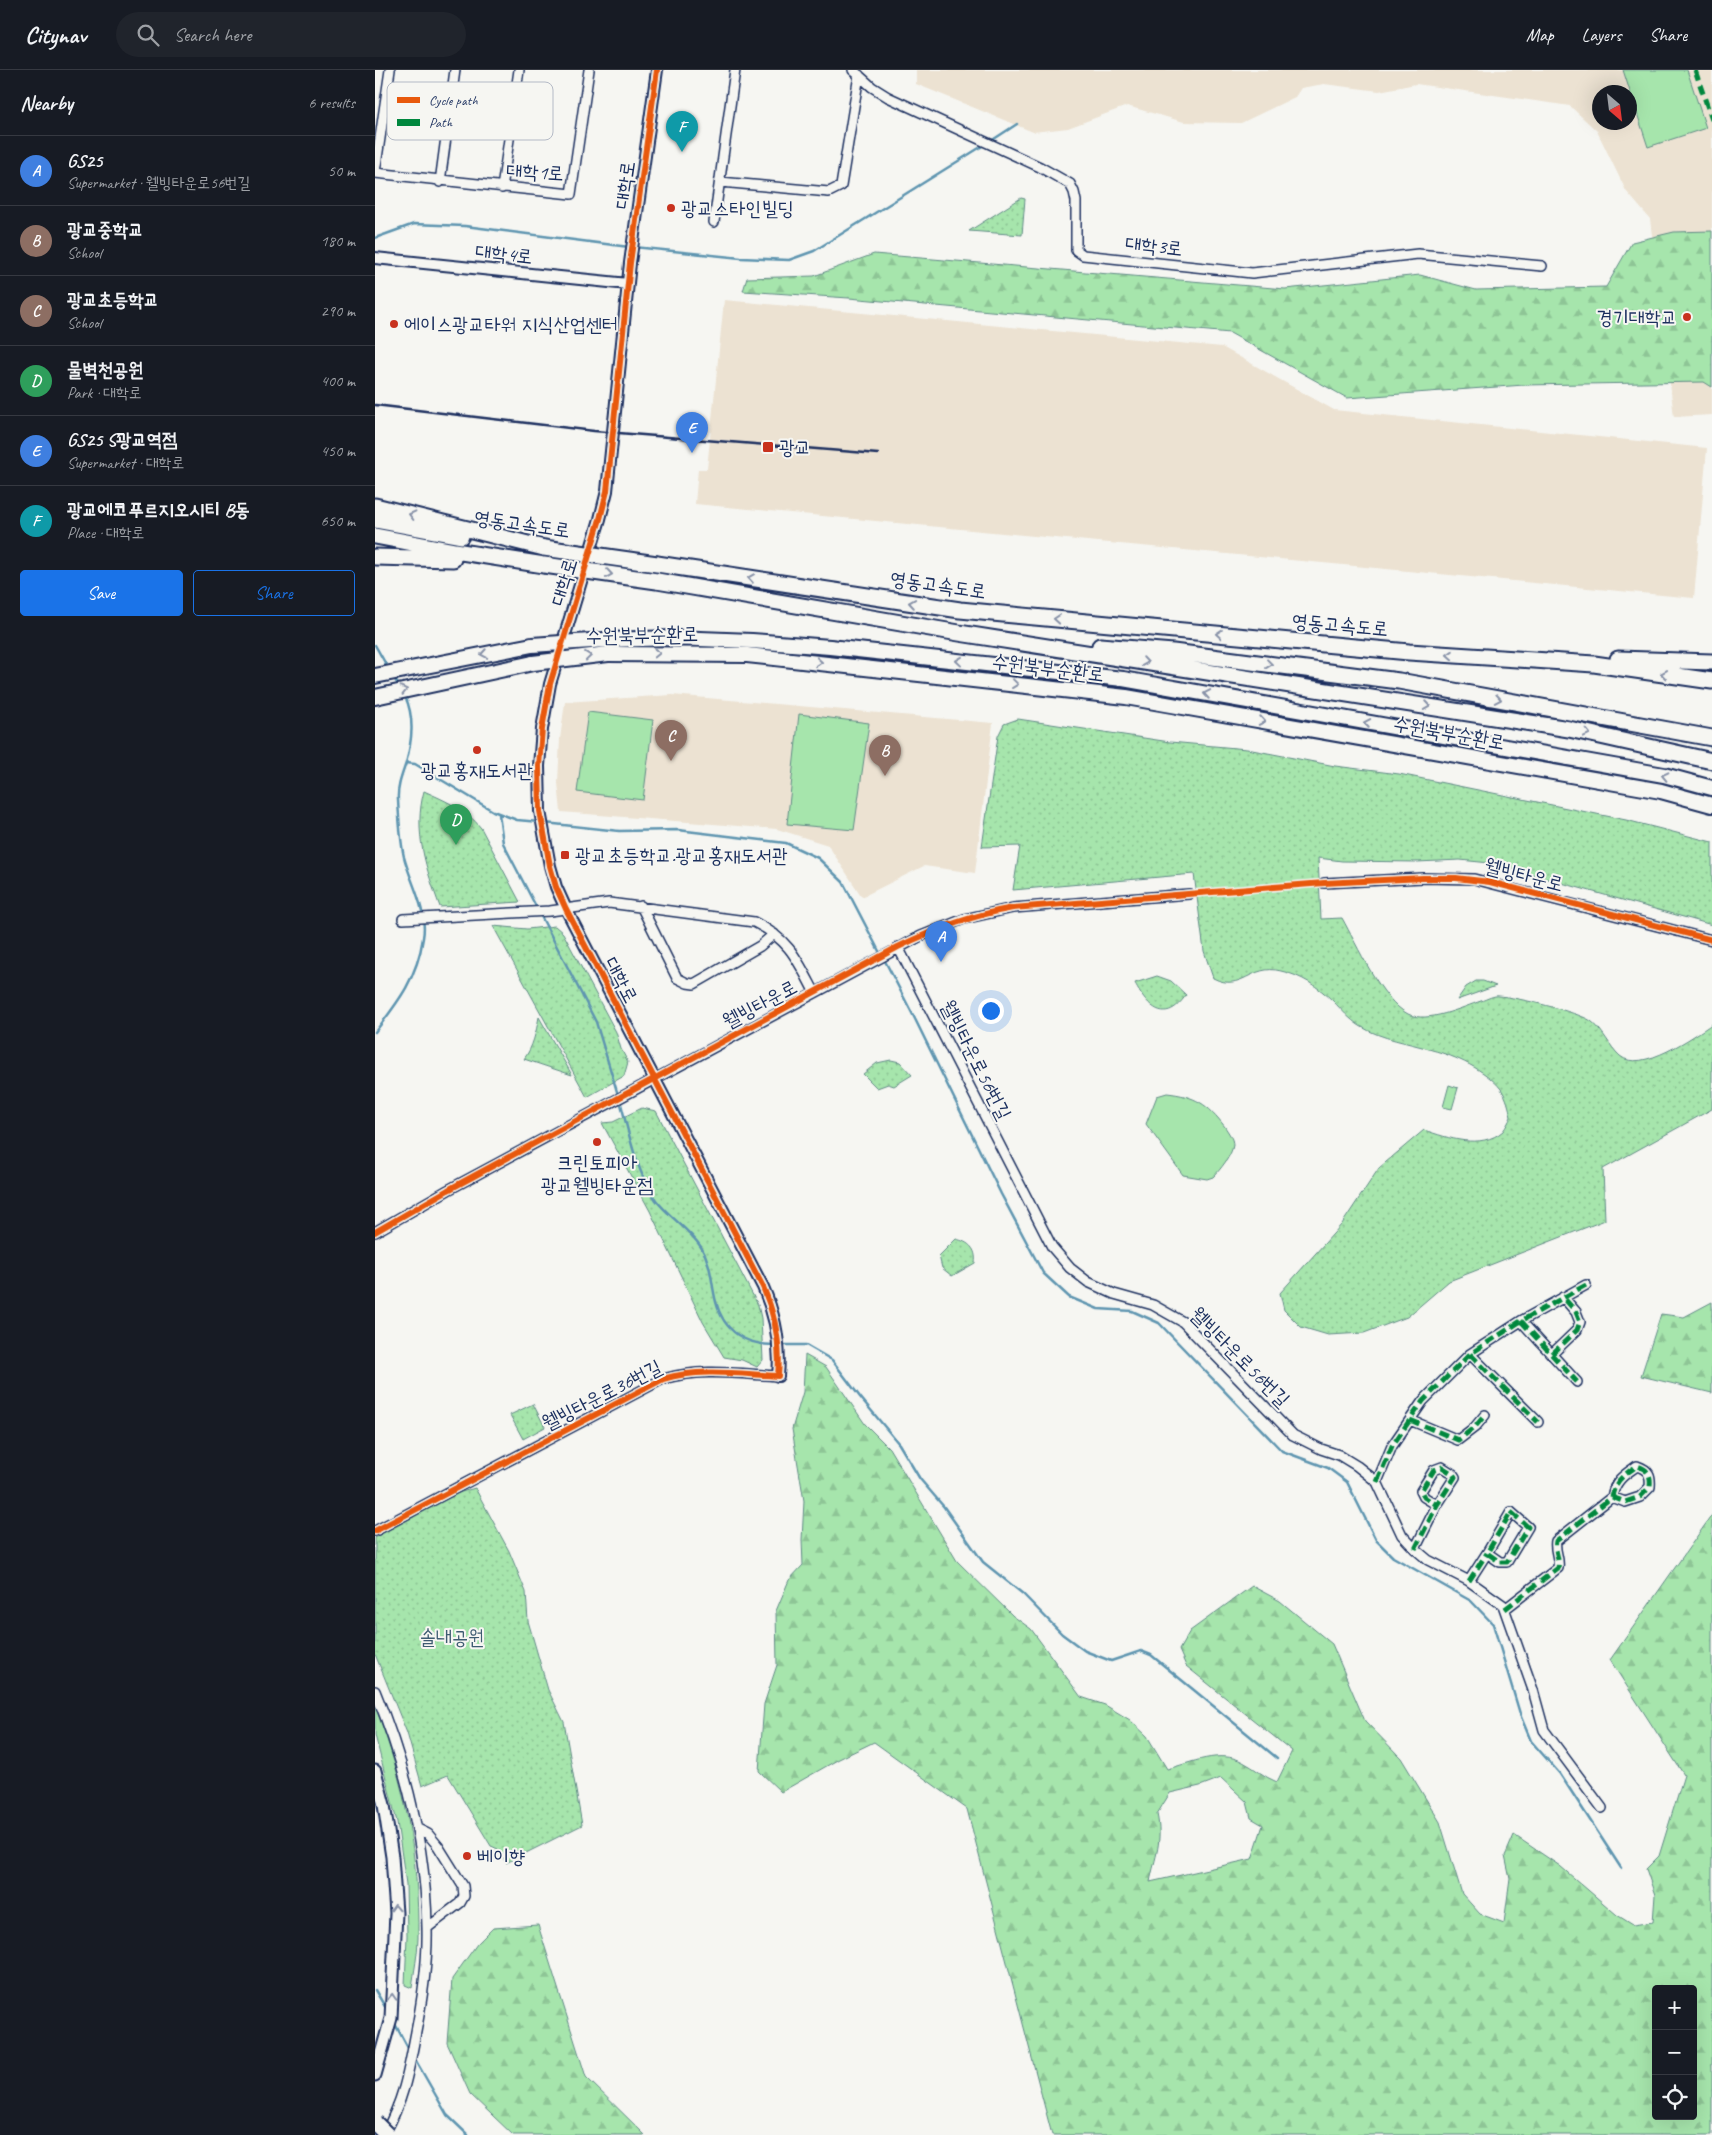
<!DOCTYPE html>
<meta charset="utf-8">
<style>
body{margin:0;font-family:Caveat,"Poor Story",sans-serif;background:#20242c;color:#f1f3f6}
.controls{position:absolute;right:15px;bottom:15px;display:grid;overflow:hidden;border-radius:5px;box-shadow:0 5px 20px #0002}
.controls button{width:45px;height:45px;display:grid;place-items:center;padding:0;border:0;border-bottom:1px solid #363941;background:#171b24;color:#f1f3f6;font:25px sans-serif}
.compass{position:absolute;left:1217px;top:15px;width:45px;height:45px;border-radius:50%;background:#171b24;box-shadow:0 5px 20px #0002;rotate:152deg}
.you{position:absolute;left:615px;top:940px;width:18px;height:18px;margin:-12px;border:4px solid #fff;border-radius:50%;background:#1a73e8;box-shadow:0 0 0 8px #1a73e833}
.badge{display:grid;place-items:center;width:32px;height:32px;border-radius:50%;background:#1a73e8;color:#fff;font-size:16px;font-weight:700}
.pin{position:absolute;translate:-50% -41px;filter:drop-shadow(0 1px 2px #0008)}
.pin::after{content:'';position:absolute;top:26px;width:18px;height:15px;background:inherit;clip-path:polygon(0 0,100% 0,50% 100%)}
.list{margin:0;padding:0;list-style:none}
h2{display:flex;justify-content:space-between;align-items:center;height:65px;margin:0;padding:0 20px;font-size:21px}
h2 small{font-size:16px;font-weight:400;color:#9ea1a6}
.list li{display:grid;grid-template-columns:32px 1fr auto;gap:15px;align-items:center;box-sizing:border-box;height:70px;padding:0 20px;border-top:1px solid #363941}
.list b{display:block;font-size:19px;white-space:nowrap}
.list p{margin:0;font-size:16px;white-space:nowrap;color:#9ea1a6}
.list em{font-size:16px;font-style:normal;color:#9ea1a6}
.actions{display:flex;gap:10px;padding:15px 20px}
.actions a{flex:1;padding:11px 0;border:1px solid #1a73e8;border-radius:5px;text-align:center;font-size:18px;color:#1a73e8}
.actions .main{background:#1a73e8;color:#fff}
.icon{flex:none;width:28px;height:28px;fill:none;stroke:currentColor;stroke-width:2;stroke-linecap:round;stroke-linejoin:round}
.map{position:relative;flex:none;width:1337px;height:2065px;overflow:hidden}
header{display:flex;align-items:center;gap:30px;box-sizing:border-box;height:70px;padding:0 25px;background:#171b24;border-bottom:1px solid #363941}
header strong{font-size:24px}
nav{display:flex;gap:28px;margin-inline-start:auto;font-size:18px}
.search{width:350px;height:45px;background:#20242c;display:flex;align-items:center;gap:12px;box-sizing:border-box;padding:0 18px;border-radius:28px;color:#9ea1a6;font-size:19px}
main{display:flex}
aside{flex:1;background:#171b24}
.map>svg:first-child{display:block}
</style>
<header>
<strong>Citynav</strong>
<div class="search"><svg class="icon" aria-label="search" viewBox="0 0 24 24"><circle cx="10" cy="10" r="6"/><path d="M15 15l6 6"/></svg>Search here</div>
<nav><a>Map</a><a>Layers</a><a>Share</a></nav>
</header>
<main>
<aside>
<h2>Nearby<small>6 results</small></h2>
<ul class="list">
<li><span class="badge" style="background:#3f7fe0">A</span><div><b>GS25</b><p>Supermarket · 웰빙타운로56번길</p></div><em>50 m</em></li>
<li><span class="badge" style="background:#8d6e63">B</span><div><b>광교중학교</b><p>School</p></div><em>180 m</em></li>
<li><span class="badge" style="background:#8d6e63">C</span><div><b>광교초등학교</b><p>School</p></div><em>290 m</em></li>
<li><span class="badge" style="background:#2e9e5b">D</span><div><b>물벽천공원</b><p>Park · 대학로</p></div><em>400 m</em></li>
<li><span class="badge" style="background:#3f7fe0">E</span><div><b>GS25 S광교역점</b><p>Supermarket · 대학로</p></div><em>450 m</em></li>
<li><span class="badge" style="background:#0f9aa8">F</span><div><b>광교에코푸르지오시티 B동</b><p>Place · 대학로</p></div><em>650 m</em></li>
</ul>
<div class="actions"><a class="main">Save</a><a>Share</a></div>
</aside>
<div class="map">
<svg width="1337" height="2065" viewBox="0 0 1337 2065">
<defs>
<pattern id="forest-firs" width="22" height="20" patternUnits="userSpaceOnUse" patternTransform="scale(1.25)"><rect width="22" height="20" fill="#a6e5ac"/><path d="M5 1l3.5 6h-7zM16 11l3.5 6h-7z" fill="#8ec596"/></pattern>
<pattern id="park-dots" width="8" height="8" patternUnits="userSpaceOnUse" patternTransform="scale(1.25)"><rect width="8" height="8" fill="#a6e5ac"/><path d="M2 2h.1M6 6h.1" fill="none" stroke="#8ec596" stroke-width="1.8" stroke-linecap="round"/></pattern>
</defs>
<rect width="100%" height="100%" fill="#f6f6f2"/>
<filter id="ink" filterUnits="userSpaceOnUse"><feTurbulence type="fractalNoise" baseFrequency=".02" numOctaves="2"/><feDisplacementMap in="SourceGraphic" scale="10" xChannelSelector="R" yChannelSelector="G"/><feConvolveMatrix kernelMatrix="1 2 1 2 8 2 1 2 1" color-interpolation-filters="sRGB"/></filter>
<g filter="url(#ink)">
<!-- built -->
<path fill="#ece2d2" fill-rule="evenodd" d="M541 0H1337V345L1299 347 1275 149 1251 121 1222 61 1195 36 1041 14 1004 21 949 14 926 18 920 27 866 53 809 52 752 36 693 58 658 62 541 14ZM1224 22H1254V52H1224Z
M349 230 847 277 959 340 1332 378 1319 528 320 434 323 399H332Z
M297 625 618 653 600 803 549 796 487 827 453 775 402 759 186 742 183 713 185 669 190 632Z"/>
<!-- green -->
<path fill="#a6e5ac" stroke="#608a85" d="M1248 0H1312L1331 58 1273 77Z
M213 642 278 650 268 730 202 722Z
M424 644 494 653 479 760 412 754Z
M1074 1015 1083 1018 1077 1039 1068 1037Z
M792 1023C820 1026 833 1034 850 1057 853 1062 858 1068 858 1075 857 1085 845 1100 838 1107L832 1109 808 1105 771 1054 782 1026Z
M0 1636C30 1714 44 1785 43 1868 43 1884 39 1901 37 1918L30 1915 32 1866 31 1814 22 1752 0 1665Z"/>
<!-- forest -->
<path fill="url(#forest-firs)" stroke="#608a85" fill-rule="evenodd" d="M1337 161V317L1329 312 1149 315 972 328 855 263 474 228 368 221 372 208 439 206 499 184 910 219 1045 205 1101 220 1231 217 1257 172 1299 162Z
M1337 1232V1323L1266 1306 1286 1244 1309 1247Z
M430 1285 451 1297 490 1354 514 1378 582 1491 638 1546 656 1559 706 1627 730 1635 755 1650 772 1666 792 1699C816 1693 845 1679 868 1692 880 1698 889 1707 902 1712L917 1681 811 1596 804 1580 815 1561 877 1516 905 1531 957 1574 990 1651 1026 1688 1065 1752 1087 1824 1105 1844 1129 1853 1135 1809 1130 1786 1139 1765 1185 1796 1242 1845 1258 1855 1278 1852 1280 1825 1271 1799 1284 1786 1309 1705 1235 1590 1337 1445V2065H677L592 1739 499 1672 464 1689 406 1722 384 1701 389 1634 402 1595 401 1541 414 1510 428 1495 427 1470 429 1431 417 1359 428 1322ZM846 1708 872 1732 876 1748 888 1755 877 1789 775 1812C780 1786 788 1772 782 1744L795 1723 825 1716ZM1281 1919H1318V2046H1281Z
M163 1855 211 2007 270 2065H138L95 2024 72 1973 77 1909 102 1874 118 1858Z"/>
<!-- park -->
<path fill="url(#park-dots)" stroke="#608a85" d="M646 128 650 129 647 165 594 161Z
M643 649 795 672 872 679 960 696 1024 704 1251 750 1337 772V855L1115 793 1085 790 1042 792 967 791 943 788 946 849 967 848C982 875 1006 930 1033 944 1052 954 1088 937 1106 931 1112 929 1119 925 1124 926 1141 927 1203 942 1216 951 1228 960 1234 976 1245 986 1266 1004 1319 966 1337 954V1039L1228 1099 1230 1150 1074 1211 1032 1247 989 1263 953 1265 926 1257 909 1240 905 1223 967 1154 1004 1098 1049 1060C1073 1068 1106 1080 1128 1061 1131 1057 1134 1051 1136 1047 1134 1037 1132 1028 1126 1019 1111 1000 1080 986 1057 980 1033 972 1008 970 985 956 974 949 967 940 958 931 944 917 925 905 906 901 876 893 867 923 838 908L829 881 819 804 638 820 645 776 607 777 623 666 629 654Z
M49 721C71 731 91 739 106 758L145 832 65 837C51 799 38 761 49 721Z
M118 856 152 859 180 856 188 863 241 962 246 979 253 992 249 1006 212 1027Z
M782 906 796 911 811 925C791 955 773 938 760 913Z
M1101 911H1108L1121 916 1082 930 1091 917Z
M164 947 197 1005 149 989C158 977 161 962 164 947Z
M516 990 525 992 537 1005 519 1016 513 1014 502 1018 488 1004 502 993Z
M267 1038 281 1041 383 1235 386 1248 388 1290 382 1297 367 1290 349 1287 328 1252 275 1141 227 1053 238 1052Z
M581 1169C594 1172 602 1179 600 1193L577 1206 567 1198 564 1186Z
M158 1334 170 1357 148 1369 135 1345Z
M100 1418 134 1481 151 1522 153 1551 173 1620 189 1652 207 1755 131 1793 123 1779 116 1776 73 1705 47 1716 32 1663 0 1584V1468C31 1448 64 1427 100 1418Z"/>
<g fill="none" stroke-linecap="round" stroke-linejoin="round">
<!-- stream -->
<path stroke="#5e95b0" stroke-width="2.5" d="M616 71 642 54
M0 168 39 154 90 156 254 177
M259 177 366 188 414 190 439 181 609 75
M0 575 13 598
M18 607 25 617
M31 693 40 694 118 741 142 750 164 752
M124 744 128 773 221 952 243 1025
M170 753 244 761 303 760 411 773 443 788 468 812 506 885
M509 889 539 947 626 1124 668 1203 694 1227 723 1239 757 1241 784 1253 907 1381 953 1398 972 1412 1001 1470 1018 1487 1096 1531 1118 1554 1146 1647 1156 1671 1185 1704 1246 1798
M0 962C24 931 42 908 48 868 53 840 36 814 29 787 25 769 24 749 23 730 22 717 27 705 31 693 37 671 40 648 30 626
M245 1030C254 1064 261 1101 281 1130 294 1147 314 1159 326 1177 337 1195 336 1213 341 1232 349 1262 371 1275 400 1275
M406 1275H431L457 1290 485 1327 524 1374 545 1409 569 1437 608 1492 648 1524 687 1564 710 1581 736 1591 766 1581 776 1585 902 1688
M0 1920 12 1940
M19 1952 34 1980
M40 1989 72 2045 93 2065"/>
<!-- minor-tunnel -->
<path stroke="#caced4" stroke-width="9" stroke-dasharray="9 4.5" stroke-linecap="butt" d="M814 824 949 813"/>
<!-- minor casing -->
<g stroke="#1b2f5e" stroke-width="12">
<path id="minor" d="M478 0 497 17 513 27 665 97 695 114 699 122 701 131V180L708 185 877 203 1043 184 1167 196
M0 102 15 0
M0 103 196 124 214 0
M65 112 80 0
M345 112 454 122 466 116 484 5
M127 118 144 0
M339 152 360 0
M949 813 1048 808 1099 809 1337 870
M266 836 302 908 312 913 319 914 385 876 399 864
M28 849 175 841 234 833 379 852C415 870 422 889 440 923
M523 877 677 1177 695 1198 713 1212 739 1224 778 1235 808 1252 918 1365 946 1379 964 1385 982 1396 1002 1412 1027 1465 1040 1479 1053 1490 1094 1511 1128 1535 1158 1620 1169 1660 1227 1738
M0 1162 73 1120 546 866 589 849 638 838 814 824
M1146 1251 1202 1312
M1095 1284 1163 1352
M1177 1284 1202 1260 1205 1252 1201 1242 1188 1227
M1035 1350 1083 1370 1100 1357 1110 1345
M1002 1412 1017 1376 1048 1331 1095 1284 1146 1251 1211 1215
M1136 1442 1153 1457 1132 1492H1125L1112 1483Z
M0 1461 288 1309C326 1298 364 1304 403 1306
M1040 1479 1062 1435 1080 1407 1078 1404 1067 1397 1059 1400 1046 1421 1049 1427 1062 1435
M1094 1511 1112 1483
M1130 1539 1183 1498C1185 1488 1179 1481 1181 1471L1237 1427 1250 1432 1265 1427 1275 1417C1276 1405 1274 1400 1262 1396 1249 1405 1240 1410 1237 1427
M0 1621C31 1696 51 1776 52 1858 53 1894 47 1932 40 1967 33 2005 28 2031 9 2065
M43 1759 53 1764 63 1776 88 1816 89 1826 85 1833 52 1858"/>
</g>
<!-- tertiary casing -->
<g stroke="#1b2f5e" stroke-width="14">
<path id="tertiary" d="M282 0 255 193 232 421 225 449 175 614 167 659 164 696 165 741 175 796 181 817 191 839 388 1217C401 1247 406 1275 403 1306
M0 188 253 214"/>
</g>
<!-- secondary casing -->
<g stroke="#1b2f5e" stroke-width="15">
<path id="secondary" d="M0 1701 9 1735 17 1787 21 1843 16 1948 0 2005"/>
</g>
<!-- trunk casing -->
<g stroke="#1b2f5e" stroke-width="18">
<path id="trunk" d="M230 570 299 568 377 571 455 577 748 609 1289 705 1337 718
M233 584 372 585 751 627 1286 721 1337 735
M0 606 157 575
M0 627 158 593"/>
</g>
<!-- motorway casing -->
<g stroke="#1b2f5e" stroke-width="19">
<path id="motorway" d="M0 436 169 478
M0 450 86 466
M0 466 80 481 169 495
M0 487 78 489
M282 494 585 540 1034 582 1219 594 1337 611
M282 511 584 563 1194 659 1337 691
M725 576 798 582 1024 611 1337 668
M1243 589 1337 592"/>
</g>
<!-- minor -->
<use href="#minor" stroke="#f6f6f2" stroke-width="9"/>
<!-- tertiary -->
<use href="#tertiary" stroke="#f6f6f2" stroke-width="10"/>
<!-- secondary -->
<use href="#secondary" stroke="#f6f6f2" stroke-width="11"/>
<!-- trunk -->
<use href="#trunk" stroke="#f6f6f2" stroke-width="14"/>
<!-- motorway -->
<use href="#motorway" stroke="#f6f6f2" stroke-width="15"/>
<!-- rail -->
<path stroke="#1b2f5e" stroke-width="2.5" d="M0 335 219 361 503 384"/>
<!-- trunk-bridge casing -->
<g stroke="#1b2f5e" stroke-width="18" stroke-linecap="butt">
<path id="trunk-bridge" d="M157 575 230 570
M158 593 233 584"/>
</g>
<!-- motorway-bridge casing -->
<g stroke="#1b2f5e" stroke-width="19" stroke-linecap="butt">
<path id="motorway-bridge" d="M169 478 282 494
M169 495 282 511
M0 2053 12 2065"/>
</g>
<!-- trunk-bridge -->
<use href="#trunk-bridge" stroke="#f6f6f2" stroke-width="14"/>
<!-- motorway-bridge -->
<use href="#motorway-bridge" stroke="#f6f6f2" stroke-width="15"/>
<!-- quiet -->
<path stroke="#00873e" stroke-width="5" stroke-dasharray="10 5" stroke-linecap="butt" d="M1320 0 1337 50
M1146 1251 1202 1312
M1095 1284 1163 1352
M1177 1284 1202 1260 1205 1252 1201 1242 1188 1227
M1035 1350 1083 1370 1100 1357 1110 1345
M1002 1412 1017 1376 1048 1331 1095 1284 1146 1251 1211 1215
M1136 1442 1153 1457 1132 1492H1125L1112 1483Z
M1040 1479 1062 1435 1080 1407 1078 1404 1067 1397 1059 1400 1046 1421 1049 1427 1062 1435
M1094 1511 1112 1483
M1130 1539 1183 1498C1185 1488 1179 1481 1181 1471L1237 1427 1250 1432 1265 1427 1275 1417C1276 1405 1274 1400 1262 1396 1249 1405 1240 1410 1237 1427"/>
<!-- cycleway casing -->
<g stroke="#f6f6f2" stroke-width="9">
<path id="cycleway" d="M0 1162 73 1120 523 877C560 859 598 845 638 838L949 813 1048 808H1081L1115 812 1337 870
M0 1461 288 1309C326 1298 364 1304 403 1306 406 1275 401 1247 388 1217L191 839 181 817 175 796 165 741 164 696 167 659 175 614 225 449 232 421 255 193 282 0"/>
</g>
<!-- cycleway -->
<use href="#cycleway" stroke="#e8590c" stroke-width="6"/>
</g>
<!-- one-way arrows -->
<defs><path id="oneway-chevron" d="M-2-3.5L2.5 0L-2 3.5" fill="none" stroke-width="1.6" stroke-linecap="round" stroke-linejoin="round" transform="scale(1.25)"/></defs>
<g stroke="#8892a8">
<use href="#oneway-chevron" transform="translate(37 445) rotate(-166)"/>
<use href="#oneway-chevron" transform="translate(234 504) rotate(8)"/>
<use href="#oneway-chevron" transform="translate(376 508) rotate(-171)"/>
<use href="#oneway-chevron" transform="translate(537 533) rotate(-171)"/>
<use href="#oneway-chevron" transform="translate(682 549) rotate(-175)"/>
<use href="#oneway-chevron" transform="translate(844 564) rotate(-175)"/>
<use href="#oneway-chevron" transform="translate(282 583) rotate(-1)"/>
<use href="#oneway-chevron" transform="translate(109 584) rotate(170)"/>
<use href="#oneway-chevron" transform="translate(1075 585) rotate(-176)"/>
<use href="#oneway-chevron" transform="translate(213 586) rotate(-6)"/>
<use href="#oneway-chevron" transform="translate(584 591) rotate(-174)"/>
<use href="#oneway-chevron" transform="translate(444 592) rotate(5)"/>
<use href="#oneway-chevron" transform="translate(770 592) rotate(9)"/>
<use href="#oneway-chevron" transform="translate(894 594) rotate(7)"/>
<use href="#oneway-chevron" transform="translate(1289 604) rotate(-172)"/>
<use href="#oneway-chevron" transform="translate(640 614) rotate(7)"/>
<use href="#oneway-chevron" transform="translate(29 620) rotate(-13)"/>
<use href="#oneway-chevron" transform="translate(832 624) rotate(-170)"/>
<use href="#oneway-chevron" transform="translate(1123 629) rotate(10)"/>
<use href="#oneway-chevron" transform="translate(1052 636) rotate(9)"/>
<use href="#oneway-chevron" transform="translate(887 651) rotate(10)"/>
<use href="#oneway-chevron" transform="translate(992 653) rotate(-170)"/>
<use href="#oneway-chevron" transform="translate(1212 663) rotate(13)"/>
<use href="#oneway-chevron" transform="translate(1290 706) rotate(-167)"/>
<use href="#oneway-chevron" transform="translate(20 1838) rotate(-93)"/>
<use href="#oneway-chevron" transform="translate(17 1927) rotate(-87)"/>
</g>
</g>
<!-- markers -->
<g fill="#c8321e" stroke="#f6f6f2" stroke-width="2">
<circle cx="296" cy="138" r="5"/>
<circle cx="1312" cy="247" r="5"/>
<circle cx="19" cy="254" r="5"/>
<rect x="387" y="371" width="12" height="12" rx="2.5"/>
<circle cx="102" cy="680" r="5"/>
<rect x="185" y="780" width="10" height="10" rx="2.5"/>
<circle cx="222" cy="1072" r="5"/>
<circle cx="92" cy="1786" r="5"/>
</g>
<g text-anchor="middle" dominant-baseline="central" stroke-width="4" stroke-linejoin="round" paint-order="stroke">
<!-- street labels -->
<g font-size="20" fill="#1b2f5e" stroke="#f6f6f2">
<text transform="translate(160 102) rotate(3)">대학1로</text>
<text transform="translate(250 115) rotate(-82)">대학로</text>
<text transform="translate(779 176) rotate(6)">대학3로</text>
<text transform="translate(129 184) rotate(6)">대학4로</text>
<text transform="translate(147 454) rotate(8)">영동고속도로</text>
<text transform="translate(189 512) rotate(-73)">대학로</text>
<text transform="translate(563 515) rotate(8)">영동고속도로</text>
<text transform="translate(965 555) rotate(5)">영동고속도로</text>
<text transform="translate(267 565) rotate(-1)">수원북부순환로</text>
<text transform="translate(673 598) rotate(7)">수원북부순환로</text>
<text transform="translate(1074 663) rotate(10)">수원북부순환로</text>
<text transform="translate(1149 805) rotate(14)">웰빙타운로</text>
<text transform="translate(246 910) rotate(62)">대학로</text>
<text transform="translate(385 934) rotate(-28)">웰빙타운로</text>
<text transform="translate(601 990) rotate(63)">웰빙타운로56번길</text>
<text transform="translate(865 1287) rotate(45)">웰빙타운로56번길</text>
<text transform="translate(227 1325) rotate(-27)">웰빙타운로36번길</text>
</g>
<!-- poi labels -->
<g font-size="20" fill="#1b2f5e" stroke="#f6f6f2" text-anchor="start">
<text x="306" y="138">광교스타인빌딩</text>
<text x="1302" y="247" text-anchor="end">경기대학교</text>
<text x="29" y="254">에이스광교타워 지식산업센터</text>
<text x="404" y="377">광교</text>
<text x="102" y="700" text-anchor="middle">광교홍재도서관</text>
<text x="200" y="785">광교초등학교.광교홍재도서관</text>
<text x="222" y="1092" text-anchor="middle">크린토피아<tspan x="222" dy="23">광교웰빙타운점</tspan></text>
<text x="102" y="1786">베이향</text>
</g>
<!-- park labels -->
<g font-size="20" fill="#3e5c72" stroke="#f6f6f2">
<text x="77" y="1567">솔내공원</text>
</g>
</g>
<!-- legend -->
<rect x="12" y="12" width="166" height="58" rx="8" fill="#f6f6f2" stroke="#b4bac6" stroke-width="1"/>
<rect x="22" y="27" width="23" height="6" fill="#e8590c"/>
<rect x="22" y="49" width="23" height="7" fill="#00873e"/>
<g font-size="14" fill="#1b2f5e">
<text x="54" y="35">Cycle path</text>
<text x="54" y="57">Path</text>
</g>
</svg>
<div class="controls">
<button>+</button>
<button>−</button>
<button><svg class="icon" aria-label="locate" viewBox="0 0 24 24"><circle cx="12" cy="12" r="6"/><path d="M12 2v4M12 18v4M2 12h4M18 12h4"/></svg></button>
</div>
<svg class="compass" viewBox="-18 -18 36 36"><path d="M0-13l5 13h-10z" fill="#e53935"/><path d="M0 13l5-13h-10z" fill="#9ea1a6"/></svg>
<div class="you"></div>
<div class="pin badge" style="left:566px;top:892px;background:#3f7fe0">A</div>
<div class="pin badge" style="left:510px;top:706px;background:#8d6e63">B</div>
<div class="pin badge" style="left:296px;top:691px;background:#8d6e63">C</div>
<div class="pin badge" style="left:81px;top:775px;background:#2e9e5b">D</div>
<div class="pin badge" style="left:317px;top:383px;background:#3f7fe0">E</div>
<div class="pin badge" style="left:307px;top:82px;background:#0f9aa8">F</div>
</div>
</main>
